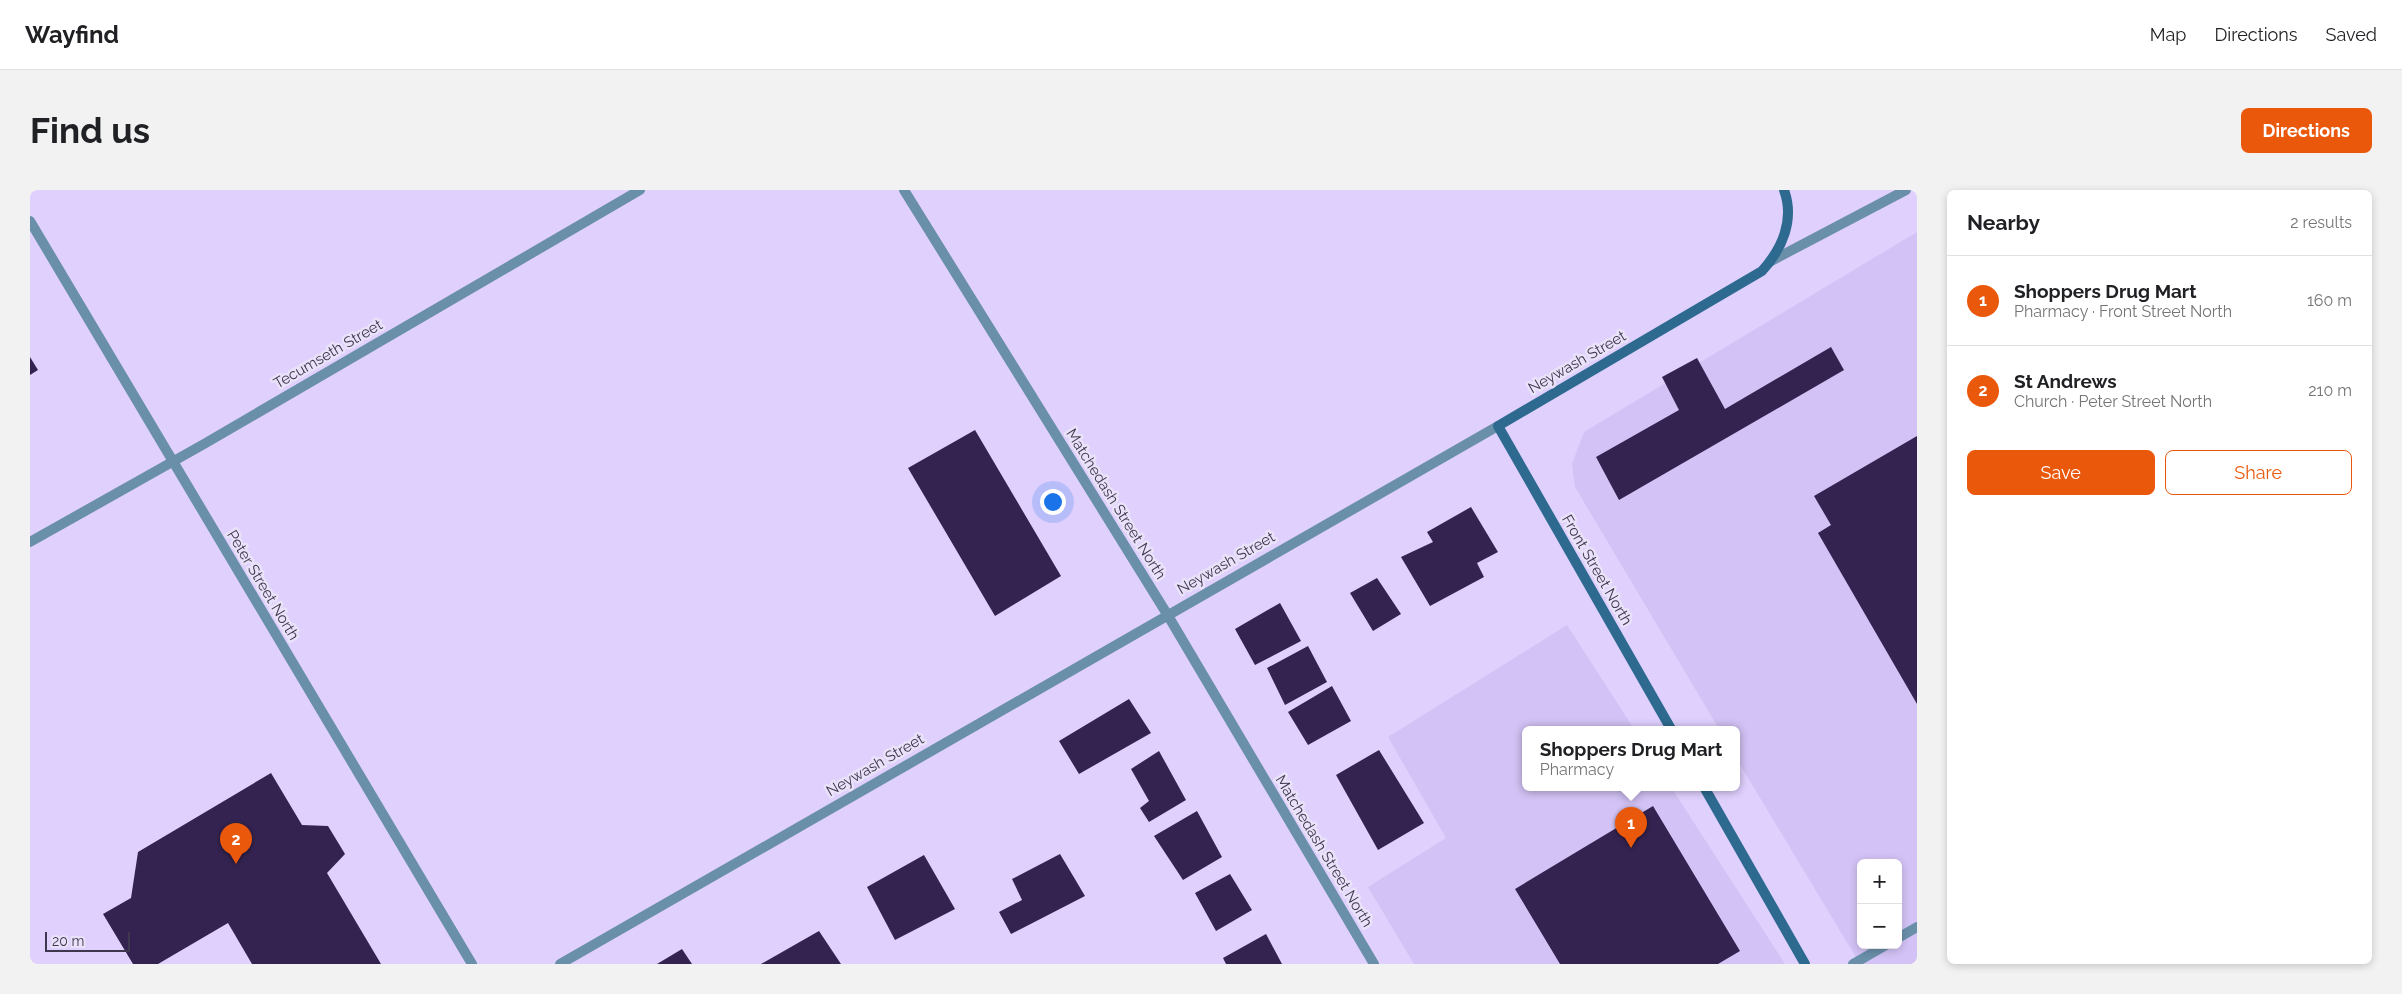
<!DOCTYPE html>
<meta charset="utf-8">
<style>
body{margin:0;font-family:Raleway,sans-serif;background:#f2f2f2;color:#202124}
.controls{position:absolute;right:15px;bottom:15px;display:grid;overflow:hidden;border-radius:8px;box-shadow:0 2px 8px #0003}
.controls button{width:45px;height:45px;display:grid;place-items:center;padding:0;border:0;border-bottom:1px solid #e0e0e0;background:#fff;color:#202124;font:25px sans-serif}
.scale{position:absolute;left:15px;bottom:12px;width:85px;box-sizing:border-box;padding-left:5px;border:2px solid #3e374e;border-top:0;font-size:14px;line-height:18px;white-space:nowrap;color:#3e374e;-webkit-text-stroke:4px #e9e2f9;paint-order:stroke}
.you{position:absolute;left:1022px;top:311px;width:18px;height:18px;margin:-12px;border:4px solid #fff;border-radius:50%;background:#1a73e8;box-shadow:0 0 0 8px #1a73e833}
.badge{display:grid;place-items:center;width:32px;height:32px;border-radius:50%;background:#ea580c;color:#fff;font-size:16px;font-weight:700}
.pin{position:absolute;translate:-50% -41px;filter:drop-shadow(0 1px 2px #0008)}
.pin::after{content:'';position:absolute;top:26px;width:18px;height:15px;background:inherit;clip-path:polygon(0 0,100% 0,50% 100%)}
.popup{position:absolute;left:1492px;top:536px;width:218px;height:65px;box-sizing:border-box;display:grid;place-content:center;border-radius:8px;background:#fff;filter:drop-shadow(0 1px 4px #0005);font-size:16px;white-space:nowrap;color:#757577}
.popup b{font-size:19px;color:#202124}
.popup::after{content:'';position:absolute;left:50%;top:100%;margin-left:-10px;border:10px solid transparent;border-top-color:#fff}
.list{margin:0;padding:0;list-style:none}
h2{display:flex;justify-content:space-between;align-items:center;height:65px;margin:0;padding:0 20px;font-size:21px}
h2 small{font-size:16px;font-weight:400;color:#757577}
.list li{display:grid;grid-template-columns:32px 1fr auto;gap:15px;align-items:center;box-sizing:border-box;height:90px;padding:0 20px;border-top:1px solid #e0e0e0}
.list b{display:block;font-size:19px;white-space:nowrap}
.list p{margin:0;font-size:16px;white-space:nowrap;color:#757577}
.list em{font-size:16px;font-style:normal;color:#757577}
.actions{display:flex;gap:10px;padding:15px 20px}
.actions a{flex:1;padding:11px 0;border:1px solid #ea580c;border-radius:8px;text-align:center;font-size:18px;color:#ea580c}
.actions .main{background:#ea580c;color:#fff}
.map{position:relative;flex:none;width:1887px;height:774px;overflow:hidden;border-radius:8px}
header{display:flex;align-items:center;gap:30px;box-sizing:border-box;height:70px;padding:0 25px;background:#fff;border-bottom:1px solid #e0e0e0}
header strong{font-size:24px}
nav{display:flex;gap:28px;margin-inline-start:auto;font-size:18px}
.intro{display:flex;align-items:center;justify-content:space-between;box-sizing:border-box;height:120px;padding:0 30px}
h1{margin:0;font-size:35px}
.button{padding:12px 22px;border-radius:8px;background:#ea580c;color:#fff;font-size:18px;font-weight:700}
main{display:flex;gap:30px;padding:0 30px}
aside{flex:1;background:#fff;border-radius:8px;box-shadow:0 2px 8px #0003}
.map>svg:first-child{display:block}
</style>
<header>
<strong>Wayfind</strong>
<nav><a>Map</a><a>Directions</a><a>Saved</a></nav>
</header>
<div class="intro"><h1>Find us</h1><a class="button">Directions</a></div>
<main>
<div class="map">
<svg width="1887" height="774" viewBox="0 0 1887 774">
<rect width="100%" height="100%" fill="#dfd0fe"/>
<!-- built -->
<path fill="#d2c2f5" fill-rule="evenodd" d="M1887 42V774H1830L1706 568V539H1689L1545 297 1542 274 1554 242ZM1831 673H1868V755H1831Z
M1537 435 1604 539H1496V597H1641L1755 774H1384L1338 697 1416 648 1358 547Z"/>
<!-- building -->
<path fill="#342350" d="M1801 157 1814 180 1589 310 1566 267 1649 220 1632 187 1667 168 1695 219Z
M0 167 8 180 0 185Z
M945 240 1031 386 965 426 878 278Z
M1887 246V514L1788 343 1801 335 1784 306Z
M1441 317 1468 362 1447 373 1454 387 1400 416 1371 367 1403 352 1397 342Z
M1347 388 1371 424 1343 441 1320 403Z
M1250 413 1271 451 1225 475 1205 439Z
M1278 456 1297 492 1255 515 1237 478Z
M1302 496 1321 531 1278 555 1258 522Z
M1099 509 1121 543 1049 584 1029 551Z
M1349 560 1394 633 1348 660 1306 585Z
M1129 561 1156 610 1119 632 1110 618 1119 611 1101 579Z
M241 583 272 635 298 636 315 664 297 683 351 774H222L198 733 128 774H103L73 724 101 708 108 662Z
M1623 616 1710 761 1688 774H1530L1485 699Z
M1167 621 1192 667 1153 690 1124 646Z
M1030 664 1055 706 981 744 969 722 992 710 982 689Z
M894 665 925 719 865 750 837 697Z
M1200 684 1222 720 1186 741 1165 703Z
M789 741 811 774H731Z
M1236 744 1252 774H1196L1193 768Z
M652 759 662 774H627Z"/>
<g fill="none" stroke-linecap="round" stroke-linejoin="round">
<!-- street -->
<path stroke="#6a8fa9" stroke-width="10" d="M874 0 1137 424 1344 774
M0 31 442 774
M1741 71 1876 0
M0 352 174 254 610 0
M1868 748 1887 737
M530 774 1468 236
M1823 774 1856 755"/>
<!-- secondary -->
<path stroke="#2e6a90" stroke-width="10" d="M1641 539 1468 236 1732 81C1752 59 1765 30 1754 0
M1674 597 1775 774"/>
</g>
<g text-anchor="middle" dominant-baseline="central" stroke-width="5" stroke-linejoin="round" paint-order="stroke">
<!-- street labels -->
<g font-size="15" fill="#3e374e" stroke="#e9e2f9">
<text transform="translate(298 164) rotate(-30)">Tecumseth Street</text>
<text transform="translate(1547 172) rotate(-30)">Neywash Street</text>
<text transform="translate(1086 314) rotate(58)">Matchedash Street North</text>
<text transform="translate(1196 373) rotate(-30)">Neywash Street</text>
<text transform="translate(1567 380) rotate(60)">Front Street North</text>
<text transform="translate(233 395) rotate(59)">Peter Street North</text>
<text transform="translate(845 575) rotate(-30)">Neywash Street</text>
<text transform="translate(1294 661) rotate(59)">Matchedash Street North</text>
</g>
</g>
</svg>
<div class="controls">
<button>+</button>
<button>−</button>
</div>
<div class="scale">20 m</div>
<div class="you"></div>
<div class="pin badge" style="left:1601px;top:658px">1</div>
<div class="popup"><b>Shoppers Drug Mart</b>Pharmacy</div>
<div class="pin badge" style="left:206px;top:674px">2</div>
</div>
<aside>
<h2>Nearby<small>2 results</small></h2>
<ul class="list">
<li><span class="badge">1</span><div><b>Shoppers Drug Mart</b><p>Pharmacy · Front Street North</p></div><em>160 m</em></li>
<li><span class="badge">2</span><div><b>St Andrews</b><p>Church · Peter Street North</p></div><em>210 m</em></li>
</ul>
<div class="actions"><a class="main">Save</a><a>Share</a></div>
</aside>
</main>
